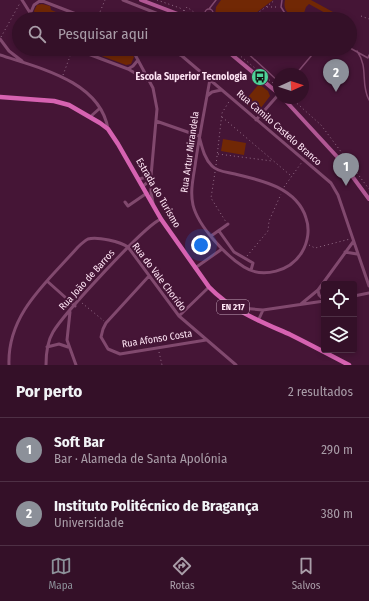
<!DOCTYPE html>
<html lang="pt">
<meta charset="utf-8">
<style>
body{margin:0;font-family:"Fira Sans Condensed",sans-serif;background:#3f1e34;color:#f1f3f6}
.controls{position:absolute;right:12px;bottom:12px;display:grid;overflow:hidden;border-radius:4px;box-shadow:0 2px 6px #0003}
.controls button{width:36px;height:36px;display:grid;place-items:center;padding:0;border:0;border-bottom:1px solid #4e3045;background:#341028;color:#f1f3f6;font:20px sans-serif}
.compass{position:absolute;left:273px;top:68px;width:36px;height:36px;border-radius:50%;background:#341028;box-shadow:0 2px 6px #0003;rotate:87deg}
.you{position:absolute;left:201px;top:245px;width:14px;height:14px;margin:-10px;border:3px solid #fff;border-radius:50%;background:#1a73e8;box-shadow:0 0 0 6px #1a73e833}
.badge{display:grid;place-items:center;width:26px;height:26px;border-radius:50%;background:#8c9099;color:#fff;font-size:13px;font-weight:700}
.pin{position:absolute;translate:-50% -33px;filter:drop-shadow(0 1px 2px #0008)}
.pin::after{content:'';position:absolute;top:21px;width:14px;height:12px;background:inherit;clip-path:polygon(0 0,100% 0,50% 100%)}
.list{margin:0;padding:0;list-style:none}
h2{display:flex;justify-content:space-between;align-items:center;height:52px;margin:0;padding:0 16px;font-size:17px}
h2 small{font-size:13px;font-weight:400;color:#a99da8}
.list li{display:grid;grid-template-columns:26px 1fr auto;gap:12px;align-items:center;box-sizing:border-box;height:64px;padding:0 16px;border-top:1px solid #4e3045}
.list b{display:block;font-size:15px;white-space:nowrap}
.list p{margin:0;font-size:13px;white-space:nowrap;color:#a99da8}
.list em{font-size:13px;font-style:normal;color:#a99da8}
.icon{flex:none;width:22px;height:22px;fill:none;stroke:currentColor;stroke-width:2;stroke-linecap:round;stroke-linejoin:round}
.map{position:relative;flex:none;width:369px;height:365px;overflow:hidden}
.search{position:absolute;background:#341028;box-shadow:0 2px 6px #0003;left:12px;right:12px;top:12px;height:44px;display:flex;align-items:center;gap:10px;box-sizing:border-box;padding:0 14px;border-radius:22px;color:#a99da8;font-size:15px}
.sheet{height:180px;background:#341028}
nav{display:flex;justify-content:space-around;align-items:center;box-sizing:border-box;height:56px;border-top:1px solid #4e3045;background:#341028;font-size:11px;color:#a99da8}
nav a{display:grid;justify-items:center;gap:2px}
nav .on{color:#8c9099}
.map>svg:first-child{display:block}
</style>
<div class="map">
<svg width="369" height="365" viewBox="0 0 369 365">
<rect width="100%" height="100%" fill="#451536"/>
<!-- green -->
<path fill="#712805" d="M221 0H273L248 19H219L215 16 216 7Z
M285 0H311L333 12 330 17 334 18 325 19 327 14 309 4 306 7 304 13 313 19C301 19 281 17 285 0Z
M42 4 50 6 51 10 74 19H38L34 11 37 5Z
M83 49H128L134 57 131 64 126 65Z
M259 84 268 91 270 96 257 113 244 102Z
M223 139 246 143 244 155 221 151Z"/>
<g fill="none" stroke-linecap="round" stroke-linejoin="round">
<!-- path -->
<path stroke="#936d87" stroke-width="1" stroke-dasharray="1 3" stroke-linecap="butt" d="M157 0 180 8 196 19
M267 7H278
M184 11 187 7 203 19
M361 16 369 19
M97 19 105 0
M215 19H216
M250 19 275 0
M1 37 20 3
M232 49 279 88
M63 75 72 51
M291 98 321 125 369 189
M222 117 290 175
M218 154 272 161
M216 165 222 113 230 100
M215 172 211 198 226 222
M284 187 302 162
M309 245 315 248 350 239
M247 256 268 231 269 221 281 194
M82 303 104 321
M159 352 162 365"/>
<!-- lane -->
<path stroke="#81496e" stroke-width="1.5" d="M282 0 281 7 286 15 294 19
M205 13a4 4 0 1 1 8 0a4 4 0 1 1-8 0Z
M209 9 216 0
M334 19H335
M350 48 368 58 369 55
M243 49 279 82
M357 51C369 68 360 83 369 100
M296 74 317 49"/>
<!-- street -->
<path stroke="#81496e" stroke-width="3" d="M22 0 34 19
M40 0 89 19
M123 0 171 19
M31 12 34 5 41 0
M0 39 9 51 22 61
M75 49 128 69 147 80
M132 49 153 88 157 109 151 176 148 182 143 186
M167 49 182 56 331 183 338 195 369 286
M0 55C39 68 100 81 108 129
M128 69 133 66 138 60
M207 96 212 92 221 90
M90 117 99 109
M256 120 279 94
M156 121 199 136C202 147 204 158 212 166 218 172 227 172 235 174 261 180 297 188 306 218 310 229 308 242 302 252 291 271 263 279 244 267 226 256 198 226 193 205 190 192 193 179 195 166 199 137 205 108 210 79
M139 179 151 176V192L153 203
M125 202 128 206 147 193
M219 231 234 252 253 263 251 270
M211 236 228 224
M345 252 357 254
M195 268 222 249
M149 276 106 323 103 329 101 337 108 349 120 354 206 340
M47 281 75 306
M318 290 319 295 324 300
M354 296 369 293
M301 304 318 290 353 242
M237 310 241 308 263 310 324 301
M70 312 67 340 76 365
M179 316 209 287
M258 321 263 310
M47 347 59 344 68 347
M9 365C7 314 47 282 78 247 81 244 84 241 88 239 97 236 121 242 128 247L179 316 236 365
M46 365C46 354 47 342 53 332 63 315 145 225 161 219"/>
<!-- secondary -->
<path stroke="#b15794" stroke-width="4" d="M141 0 178 14 186 19
M225 49 279 94
M283 98 341 161 369 199"/>
<!-- primary -->
<path stroke="#d662b1" stroke-width="4.5" d="M0 97 54 101 69 105 100 123 108 129 118 144 161 219 209 287C232 311 262 322 291 335 311 345 330 355 349 365"/>
</g>
<!-- icons -->
<defs>
<g id="bus-disc" transform="scale(0.9)"><circle r="9.5" fill="#4ed399" stroke="#451536"/><path d="M-5-6H5V4H4V6H2V4H-2V6H-4V4H-5ZM-3.5-4V0h7V-4ZM-3.5 1.2v1.5H-2V1.2ZM2 1.2v1.5H3.5V1.2Z" fill="#111"/></g>
</defs>
<g fill-rule="evenodd">
<use href="#bus-disc" x="260" y="77"/>
</g>
<g text-anchor="middle" dominant-baseline="central" stroke-width="4" stroke-linejoin="round" paint-order="stroke">
<!-- shield labels -->
<rect fill="#451536" stroke="#c6a6bb" stroke-width="1" x="217" y="300" width="32" height="14" rx="3"/>
<g font-size="9" font-weight="bold" fill="#fee4f4">
<text x="233" y="307">EN 217</text>
</g>
<!-- poi labels -->
<g font-size="10" font-weight="bold" fill="#fee4f4" stroke="#451536" text-anchor="end">
<text x="247" y="77">Escola Superior Tecnologia</text>
</g>
<!-- street labels -->
<g font-size="10" fill="#fee4f4" stroke="#451536">
<text transform="translate(279 128) rotate(41)">Rua Camilo Castelo Branco</text>
<text transform="translate(190 152) rotate(-82)">Rua Artur Mirandela</text>
<text transform="translate(158 193) rotate(60)">Estrada do Turismo</text>
<text transform="translate(159 277) rotate(53)">Rua do Vale Chorido</text>
<text transform="translate(87 280) rotate(-48)">Rua João de Barros</text>
<text transform="translate(157 339) rotate(-9)">Rua Afonso Costa</text>
</g>
</g>
</svg>
<div class="controls">
<button><svg class="icon" aria-label="locate" viewBox="0 0 24 24"><circle cx="12" cy="12" r="6"/><path d="M12 2v4M12 18v4M2 12h4M18 12h4"/></svg></button>
<button><svg class="icon" aria-label="layers" viewBox="0 0 24 24"><path d="M12 4l9 5-9 5-9-5zM3 14l9 5 9-5"/></svg></button>
</div>
<svg class="compass" viewBox="-18 -18 36 36"><path d="M0-13l5 13h-10z" fill="#e53935"/><path d="M0 13l5-13h-10z" fill="#a99da8"/></svg>
<div class="you"></div>
<div class="pin badge" style="left:346px;top:186px">1</div>
<div class="pin badge" style="left:336px;top:92px">2</div>
<div class="search"><svg class="icon" aria-label="search" viewBox="0 0 24 24"><circle cx="10" cy="10" r="6"/><path d="M15 15l6 6"/></svg>Pesquisar aqui</div>
</div>
<section class="sheet">
<h2>Por perto<small>2 resultados</small></h2>
<ul class="list">
<li><span class="badge">1</span><div><b>Soft Bar</b><p>Bar · Alameda de Santa Apolónia</p></div><em>290 m</em></li>
<li><span class="badge">2</span><div><b>Instituto Politécnico de Bragança</b><p>Universidade</p></div><em>380 m</em></li>
</ul>
</section>
<nav>
<a class="on"><svg class="icon" aria-label="map" viewBox="0 0 24 24"><path d="M3 6l6-2 6 2 6-2v14l-6 2-6-2-6 2zM9 4v14M15 6v14"/></svg>Mapa</a>
<a><svg class="icon" aria-label="directions" viewBox="0 0 24 24"><path d="M12 3l9 9-9 9-9-9zM9 14v-3h6M13 9l2 2-2 2"/></svg>Rotas</a>
<a><svg class="icon" aria-label="saved" viewBox="0 0 24 24"><path d="M7 4h10v16l-5-4-5 4z"/></svg>Salvos</a>
</nav>
